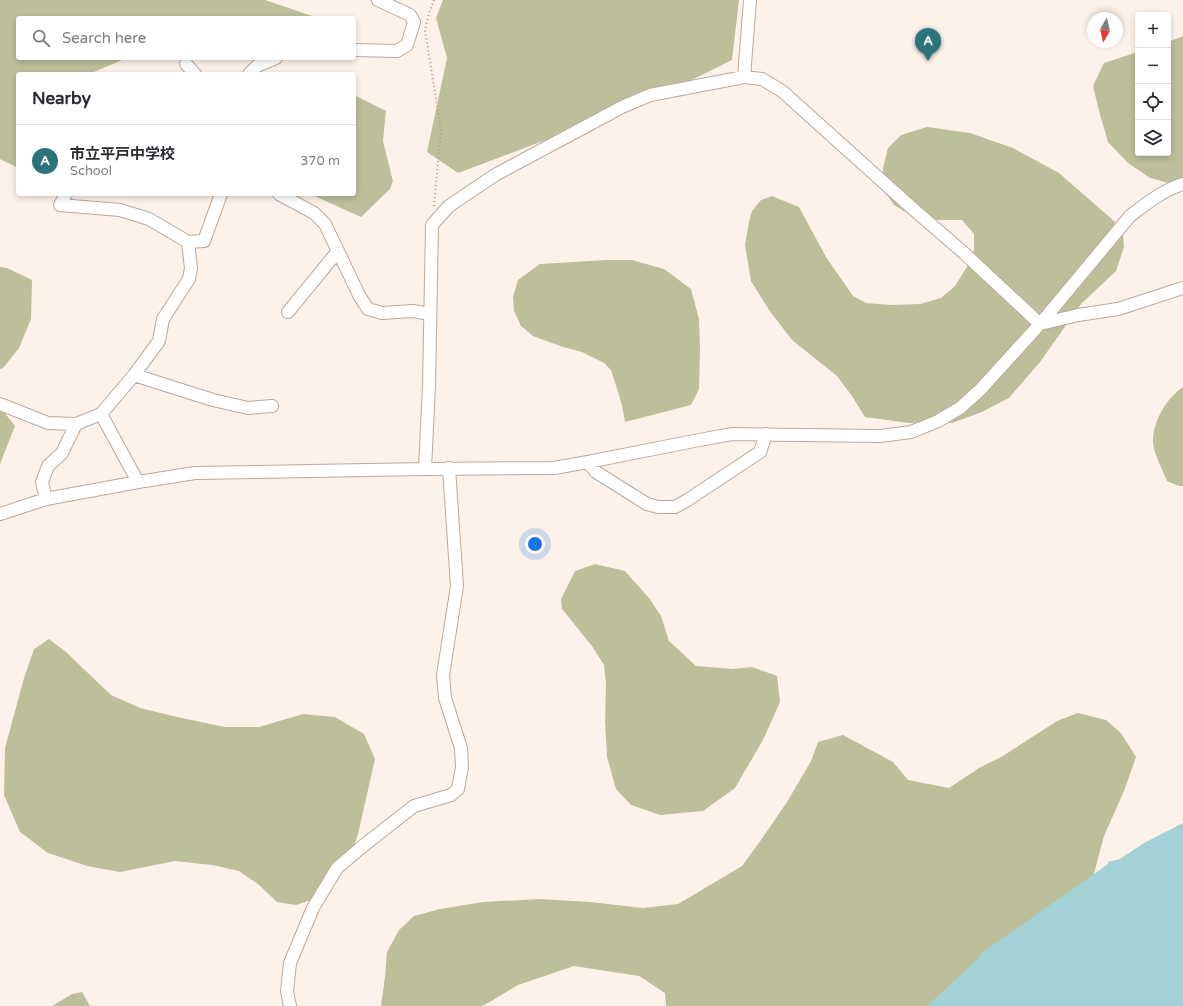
<!DOCTYPE html>
<meta charset="utf-8">
<style>
body{margin:0;font-family:"Varela Round","Noto Sans JP",sans-serif;background:#f7f7f7;color:#2b2b33}
.controls{position:absolute;right:12px;top:12px;display:grid;overflow:hidden;border-radius:4px;box-shadow:0 2px 6px #0003}
.controls button{width:36px;height:36px;display:grid;place-items:center;padding:0;border:0;border-bottom:1px solid #e1e1e2;background:#fff;color:#2b2b33;font:20px sans-serif}
.compass{position:absolute;left:1087px;top:12px;width:36px;height:36px;border-radius:50%;background:#fff;box-shadow:0 2px 6px #0003;rotate:188deg}
.you{position:absolute;left:535px;top:544px;width:14px;height:14px;margin:-10px;border:3px solid #fff;border-radius:50%;background:#1a73e8;box-shadow:0 0 0 6px #1a73e833}
.badge{display:grid;place-items:center;width:26px;height:26px;border-radius:50%;background:#2b747b;color:#fff;font-size:13px;font-weight:700}
.pin{position:absolute;translate:-50% -33px;filter:drop-shadow(0 1px 2px #0008)}
.pin::after{content:'';position:absolute;top:21px;width:14px;height:12px;background:inherit;clip-path:polygon(0 0,100% 0,50% 100%)}
.list{margin:0;padding:0;list-style:none}
h2{display:flex;justify-content:space-between;align-items:center;height:52px;margin:0;padding:0 16px;font-size:17px}
h2 small{font-size:13px;font-weight:400;color:#7c7c81}
.list li{display:grid;grid-template-columns:26px 1fr auto;gap:12px;align-items:center;box-sizing:border-box;height:72px;padding:0 16px;border-top:1px solid #e1e1e2}
.list b{display:block;font-size:15px;white-space:nowrap}
.list p{margin:0;font-size:13px;white-space:nowrap;color:#7c7c81}
.list em{font-size:13px;font-style:normal;color:#7c7c81}
.icon{flex:none;width:22px;height:22px;fill:none;stroke:currentColor;stroke-width:2;stroke-linecap:round;stroke-linejoin:round}
.map{position:relative;flex:none;width:1183px;height:1006px;overflow:hidden}
.search{position:absolute;background:#fff;box-shadow:0 2px 6px #0003;left:16px;top:16px;width:340px;height:44px;display:flex;align-items:center;gap:10px;box-sizing:border-box;padding:0 14px;border-radius:4px;color:#7c7c81;font-size:15px}
.panel{position:absolute;background:#fff;box-shadow:0 2px 6px #0003;left:16px;top:72px;width:340px;height:124px;border-radius:4px}
.map>svg:first-child{display:block}
</style>
<div class="map">
<svg width="1183" height="1006" viewBox="0 0 1183 1006">
<rect width="100%" height="100%" fill="#fdf2e9"/>
<!-- forest -->
<path fill="#bcbf9a" d="M0 0H265L318 18H18V58H127L94 72 92 74H18V168L0 159Z
M443 0H739L732 60 649 101 458 173 427 152 447 58 436 18Z
M1183 36V187L1150 178 1128 163 1108 142 1099 111 1093 86 1104 63 1138 52V153H1168V42Z
M354 95 386 111 383 141 393 181 390 189 361 217 310 194H354Z
M927 127 970 133 1013 148 1059 173 1114 221 1123 235 1124 247 1116 271 1081 304 1040 362 1009 398 982 412 952 423H909L865 417 852 396 837 376 792 340 769 310 751 281 745 245 749 222 752 211 761 200 772 196 799 207 826 257 853 296 866 303 892 305 920 304 941 298 955 286 970 262 974 250V234L962 220H938L912 216 894 205 887 195 884 179 883 168 888 148 901 135Z
M606 260H632L664 269 691 289 699 319 700 348 699 389 691 405 625 422 622 405 618 392 611 370 604 363 582 352 560 346 533 336 521 326 514 311 513 297 518 280 540 264Z
M0 267 7 268 32 280 31 319 19 348 3 368 0 369Z
M1183 387V486H1179L1167 481C1163 471 1152 450 1153 440 1154 419 1167 398 1183 387Z
M0 407 15 426 0 464Z
M595 564 625 571 649 598 661 616 669 641 696 666 733 669 752 667 777 676 780 702 763 740 735 788 703 811 660 815 631 805 616 789 607 757 605 721 606 684 604 665 592 646 562 609 561 599 575 571Z
M49 639 66 652 111 695 140 708 177 717 225 727H259L303 714 335 717 364 734 375 759 358 834 347 867 331 884 314 899 296 905 277 902 258 884 239 871 212 865 175 861 120 872 87 866 48 853 20 832 4 795 5 748 24 678 34 649Z
M1078 713 1106 720 1121 733 1136 757 1124 791 1104 836 1092 881 933 1006H666L665 993 639 976 574 966 518 985 488 1003 481 1006H383L381 1005 385 977 387 952 399 930 414 916 440 909 483 902 539 899 590 902 643 908 678 904 742 866 761 840 787 802 811 761 818 742 843 735 893 762 908 780 949 788 979 768 1003 756 1057 721Z
M82 992 90 1006H52L72 994Z"/>
<!-- water -->
<path fill="#a3d2d6" d="M1183 823V1006H927L981 956 979 955 1108 864V862L1120 859 1144 843Z"/>
<g fill="none" stroke-linecap="round" stroke-linejoin="round">
<!-- minor casing -->
<g stroke="#baa99b" stroke-width="14">
<path id="minor" d="M354 50 397 51 407 45 414 22 410 15 378 0
M186 64 195 74
M249 74 257 66 276 58
M744 77 750 0
M66 194 60 205 120 210 149 219 188 242 204 241 221 194
M279 194 314 213 325 224 360 297 368 309 382 313 413 311 430 314
M288 312 338 251
M134 375 213 400 248 408 272 406
M0 404 48 423 76 424 101 414 134 375 159 341 163 319 189 279 191 268 188 242
M101 414 138 482
M588 462 596 472 647 504 658 507H675L686 501 760 452 766 434
M425 469 429 386 432 225 449 206 495 175 622 107 650 95 744 77 762 79 782 91 912 208 964 253 1040 324 1078 315 1118 309 1183 288
M46 499 42 482 48 466 62 453 76 424
M0 514 46 499 138 482 195 473 425 469 554 468 588 462 694 441 732 434 880 436 911 432 938 421 960 408 980 390 1040 324 1130 216C1146 204 1163 190 1183 184
M290 1006 287 991 290 963 313 908 337 868 363 846 414 806 451 795 458 789 462 767 461 748 445 698 443 675 457 586 449 468"/>
</g>
<!-- path -->
<path stroke="#a39a93" stroke-width="2" stroke-dasharray="1 3" stroke-linecap="butt" d="M434 206 441 130 425 30 429 13 434 0"/>
<!-- minor -->
<use href="#minor" stroke="#fff" stroke-width="12"/>
</g>
</svg>
<div class="controls">
<button>+</button>
<button>−</button>
<button><svg class="icon" aria-label="locate" viewBox="0 0 24 24"><circle cx="12" cy="12" r="6"/><path d="M12 2v4M12 18v4M2 12h4M18 12h4"/></svg></button>
<button><svg class="icon" aria-label="layers" viewBox="0 0 24 24"><path d="M12 4l9 5-9 5-9-5zM3 14l9 5 9-5"/></svg></button>
</div>
<svg class="compass" viewBox="-18 -18 36 36"><path d="M0-13l5 13h-10z" fill="#e53935"/><path d="M0 13l5-13h-10z" fill="#7c7c81"/></svg>
<div class="you"></div>
<div class="pin badge" style="left:928px;top:61px">A</div>
<div class="search"><svg class="icon" aria-label="search" viewBox="0 0 24 24"><circle cx="10" cy="10" r="6"/><path d="M15 15l6 6"/></svg>Search here</div>
<section class="panel">
<h2>Nearby<small></small></h2>
<ul class="list">
<li><span class="badge">A</span><div><b>市立平戸中学校</b><p>School</p></div><em>370 m</em></li>
</ul>
</section>
</div>
